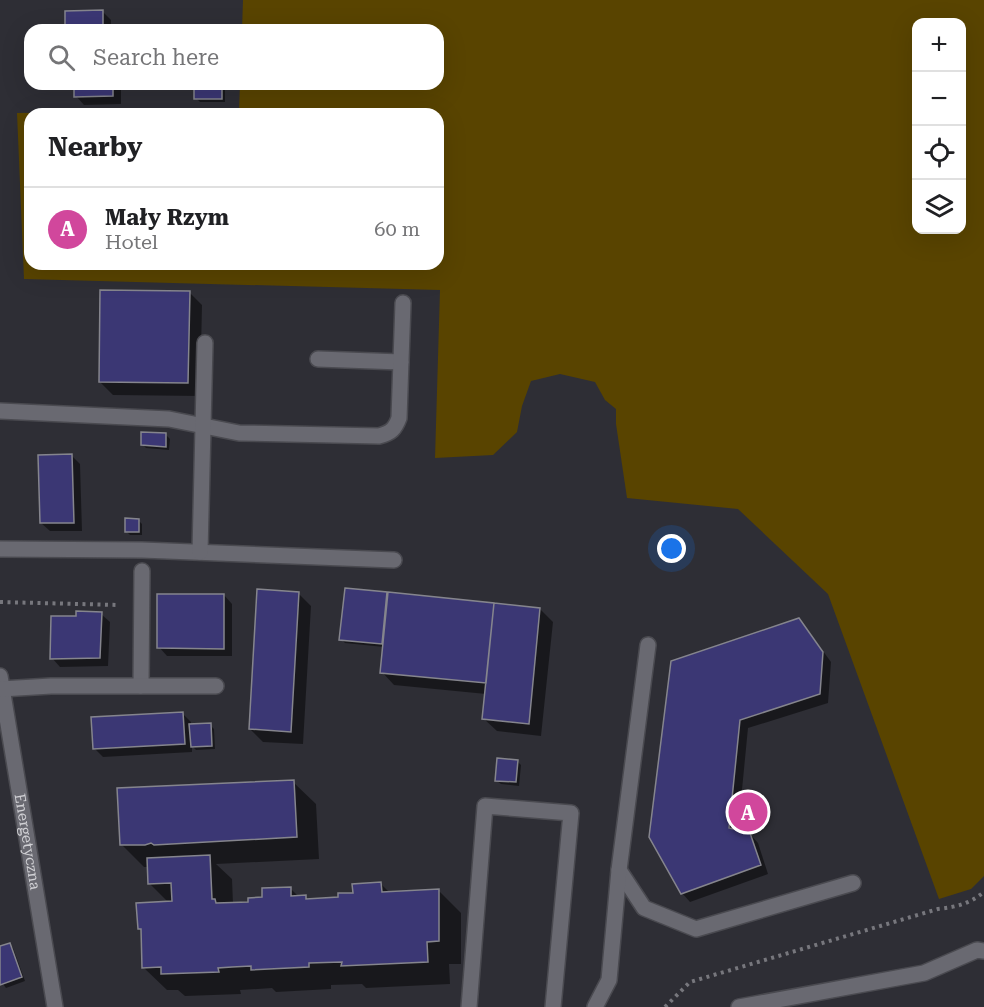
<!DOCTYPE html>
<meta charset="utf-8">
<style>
body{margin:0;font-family:"Roboto Serif",serif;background:#f6f6f6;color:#202124}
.controls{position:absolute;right:18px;top:18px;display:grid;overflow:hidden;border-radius:12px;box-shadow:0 6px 24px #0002}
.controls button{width:54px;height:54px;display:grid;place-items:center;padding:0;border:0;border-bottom:2px solid #e0e0e0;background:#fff;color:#202124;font:30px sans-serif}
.you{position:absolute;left:672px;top:549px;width:21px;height:21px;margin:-15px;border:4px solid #fff;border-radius:50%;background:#1a73e8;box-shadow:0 0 0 9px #1a73e833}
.badge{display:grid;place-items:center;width:39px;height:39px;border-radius:50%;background:#75622b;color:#fff;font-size:20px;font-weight:700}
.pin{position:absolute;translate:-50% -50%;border:3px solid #fff;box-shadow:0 2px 6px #0006}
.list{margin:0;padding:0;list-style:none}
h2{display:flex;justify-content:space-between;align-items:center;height:78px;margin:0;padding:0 24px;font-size:26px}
h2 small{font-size:20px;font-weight:400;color:#757577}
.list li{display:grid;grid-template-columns:39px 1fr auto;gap:18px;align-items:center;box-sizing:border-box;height:84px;padding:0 24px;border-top:2px solid #e0e0e0}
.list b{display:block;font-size:22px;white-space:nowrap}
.list p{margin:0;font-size:20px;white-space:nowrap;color:#757577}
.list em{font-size:20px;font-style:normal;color:#757577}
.icon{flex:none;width:33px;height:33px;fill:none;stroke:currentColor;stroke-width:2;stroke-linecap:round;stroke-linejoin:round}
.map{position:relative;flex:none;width:984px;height:1007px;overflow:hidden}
.search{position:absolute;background:#fff;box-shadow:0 6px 24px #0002;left:24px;top:24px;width:420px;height:66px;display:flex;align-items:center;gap:15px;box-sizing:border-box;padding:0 21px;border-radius:18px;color:#757577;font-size:22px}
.panel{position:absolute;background:#fff;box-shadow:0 6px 24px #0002;left:24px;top:108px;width:420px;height:162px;border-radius:18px}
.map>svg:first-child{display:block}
</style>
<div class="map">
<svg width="984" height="1007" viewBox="0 0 984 1007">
<rect width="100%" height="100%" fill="#2e2e35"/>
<!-- green -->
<path fill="#594400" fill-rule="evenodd" d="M243 0H984V876L971 889 939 899 828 594 738 509 627 498 616 424V409L605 400 595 382 560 374 531 381 522 406 517 432 493 455 435 458 440 290 24 279 17 113 239 110 240 84H438V30H242ZM916 22H962V230H916ZM30 114H438V264H30Z"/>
<!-- shadow -->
<path fill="#0007" d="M103 12 111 20V30H67Z
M61 84H121V104L84 105 76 96V84Z
M195 84H225V102H200L196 98Z
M189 292 202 305 200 396 113 395 100 382Z
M166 435 170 439 169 450 146 448 142 444Z
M72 456 80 464 82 531H50L41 523Z
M138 520 142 524V535H130L126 531Z
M298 593 311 606 303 744 263 742 250 729Z
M387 593 389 596 540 609 553 622 541 736 497 731 484 719 486 694 394 685 382 672 384 647 345 643 341 639Z
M224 595 232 604V656H167L159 647Z
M101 614 110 622 108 666 60 667 52 658 77 618Z
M799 620 807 629 831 662 828 703 748 728 738 831 750 834 758 843 768 874 690 902 682 893 672 662Z
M182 713 191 722V726L210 725 214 729 215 749 196 750 192 746V752L103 757 95 749Z
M517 761 521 765 519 786 501 784 497 781Z
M293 782 316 804 319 859 216 864 232 879 233 904 250 903 290 888 299 897H305L309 900 340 899 381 884 390 893 439 891 461 913V964H449L450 984 366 988 362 984 331 985V989L276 992 272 988 240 990 241 994 185 996 178 990H167L144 968 142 931 140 929 169 903 149 883V867H144L121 844Z
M9 944 13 948 25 981 6 988 0 980V948Z"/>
<!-- building -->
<path fill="#3b3774" stroke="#85858d" stroke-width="1.5" d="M103 10V30H65V11Z
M74 84H113V96L74 97Z
M194 84H222V99H194Z
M100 290 190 291 188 383 99 382Z
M141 432 166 433V447L141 445Z
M72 454 74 523H40L38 455Z
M125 518 139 519V532H125Z
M345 588 387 592 382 644 339 640Z
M257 589 299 592 291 732 249 729Z
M388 592 494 603 486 683 380 673Z
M157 594H224V649L157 648Z
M494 603 540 608 529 724 482 719Z
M76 611 102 612 100 658 50 659 51 616H76Z
M799 618 823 652 820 694 740 720 729 828 750 833 761 865 681 894 649 837 671 661Z
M183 712 185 744 93 749 91 717Z
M211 723 212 746 191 747 189 724Z
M497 758 518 760 516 782 495 781Z
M294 780 297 837 154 845 151 843 145 845H120L117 788Z
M210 855 212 899H215L216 903 248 902V898L262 897V888L291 887V896L306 895V899L338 897V893H353L352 884 381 882 382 892 439 889V941L427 942 428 962 341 966 342 962 309 963V967L251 970V966L232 967 218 968 219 972 161 974V967L142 968 141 929H138L136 903 172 901 171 883 148 884 147 858Z
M10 943 22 977 0 985V946Z"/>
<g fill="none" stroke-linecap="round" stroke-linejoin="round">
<!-- minor casing -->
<g stroke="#4a4a50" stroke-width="18">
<g id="minor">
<path d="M318 359 401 362"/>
<path d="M0 411 169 419 239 433 379 436C391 433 395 429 399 418L403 303"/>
<path d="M0 549 142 550 394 560"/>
<path d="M200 552 205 343"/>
<path id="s1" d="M0 676 55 1007"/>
<path d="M141 686 142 571"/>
<path d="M1 689 51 686H216"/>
<path d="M619 870 644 908 696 929 853 883"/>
<path d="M469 1007 485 806 571 813 553 1007"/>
<path d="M595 1007 609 980 619 870 648 645"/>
<path d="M739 1007 924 973 977 950 984 951"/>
</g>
</g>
<!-- path -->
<path stroke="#77777d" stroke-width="4" stroke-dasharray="3 4.5" stroke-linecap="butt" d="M0 602 119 605
M665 1007 690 982 938 909C956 907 969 904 984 892"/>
<!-- minor -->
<use href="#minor" stroke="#696971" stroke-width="15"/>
</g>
<g text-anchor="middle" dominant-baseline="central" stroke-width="4.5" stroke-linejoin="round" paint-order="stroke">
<!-- street labels -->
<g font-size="15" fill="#d1d1d5" stroke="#17171a">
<text stroke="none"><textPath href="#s1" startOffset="168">Energetyczna</textPath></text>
</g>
</g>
</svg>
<div class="controls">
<button>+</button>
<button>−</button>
<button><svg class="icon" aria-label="locate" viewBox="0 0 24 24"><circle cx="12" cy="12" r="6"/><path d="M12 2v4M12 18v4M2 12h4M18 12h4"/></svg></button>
<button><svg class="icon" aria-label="layers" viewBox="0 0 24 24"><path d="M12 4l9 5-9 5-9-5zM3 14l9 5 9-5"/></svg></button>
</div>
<div class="you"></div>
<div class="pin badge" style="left:748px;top:812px;background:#d1479c">A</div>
<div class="search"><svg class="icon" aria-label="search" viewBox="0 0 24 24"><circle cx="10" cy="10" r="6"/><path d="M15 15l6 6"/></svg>Search here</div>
<section class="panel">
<h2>Nearby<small></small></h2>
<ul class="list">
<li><span class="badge" style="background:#d1479c">A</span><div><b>Mały Rzym</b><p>Hotel</p></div><em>60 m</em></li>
</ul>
</section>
</div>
